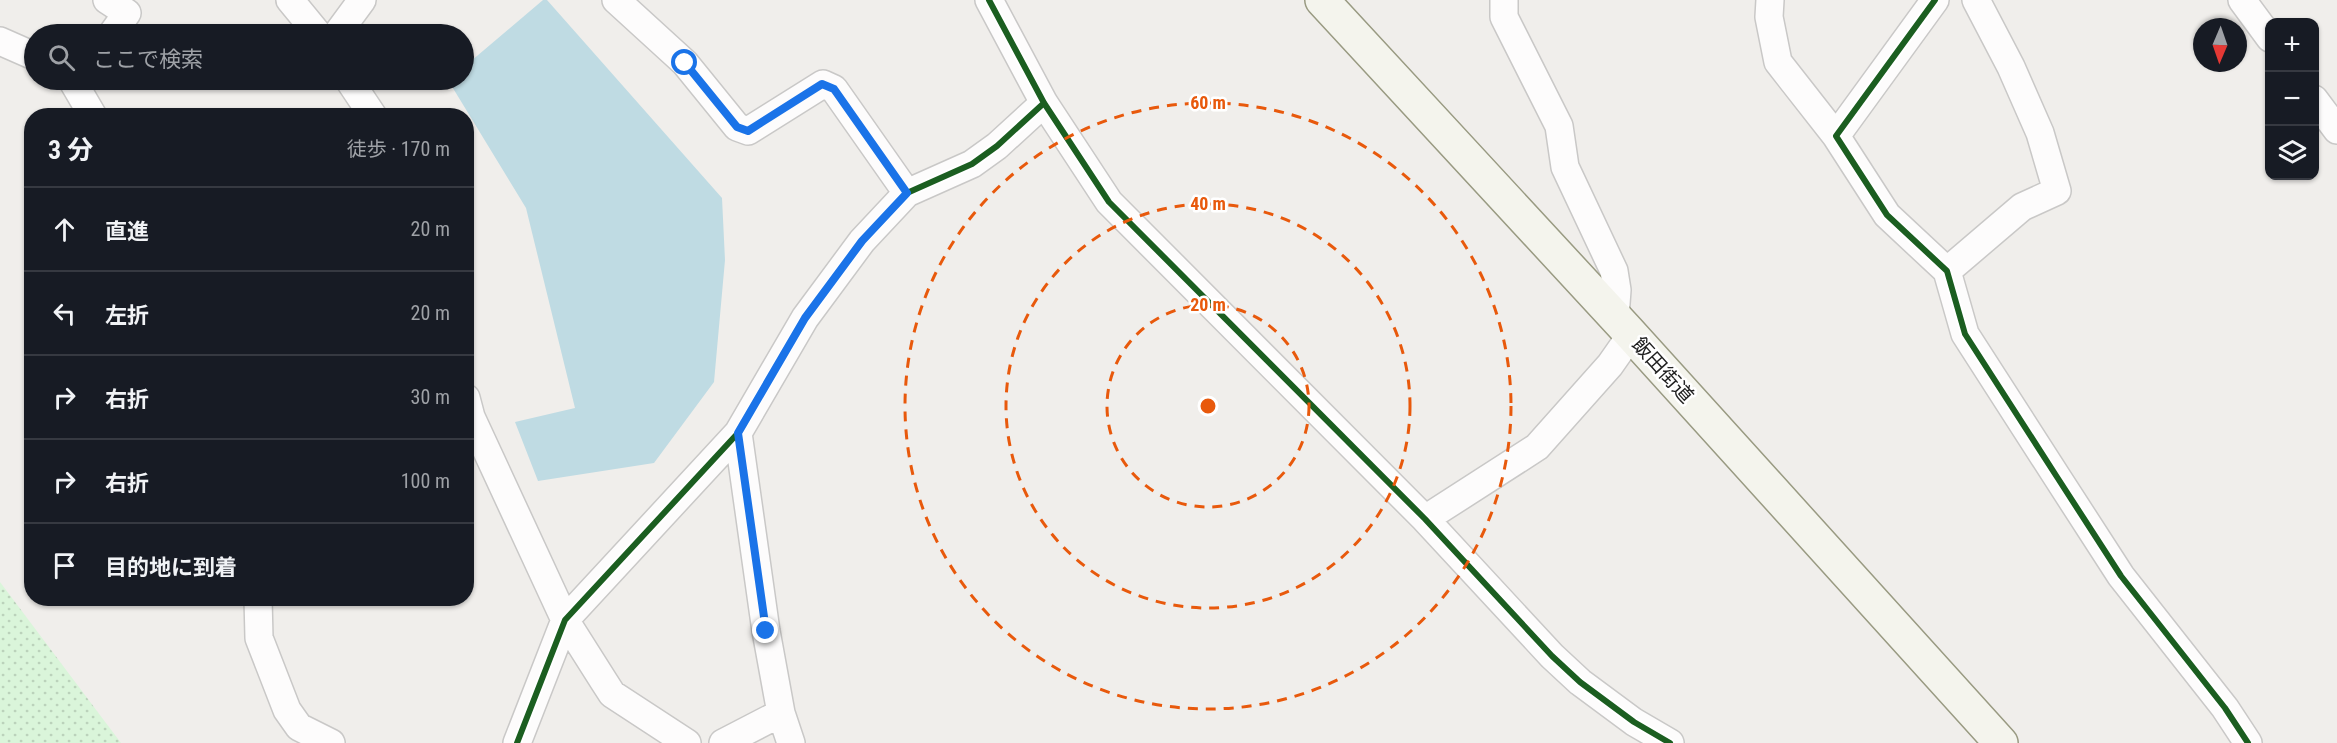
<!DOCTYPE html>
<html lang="ja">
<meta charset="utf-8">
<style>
body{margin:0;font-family:"Roboto Condensed","Noto Sans JP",sans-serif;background:#242831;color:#f1f3f6}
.controls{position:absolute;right:18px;top:18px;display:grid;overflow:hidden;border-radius:12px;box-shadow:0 2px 4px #0004}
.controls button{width:54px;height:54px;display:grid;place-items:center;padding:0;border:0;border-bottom:2px solid #363941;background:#171b24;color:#f1f3f6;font:30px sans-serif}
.compass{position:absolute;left:2193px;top:18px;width:54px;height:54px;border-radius:50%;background:#171b24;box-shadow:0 2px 4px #0004;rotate:182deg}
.stop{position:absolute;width:18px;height:18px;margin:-14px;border:4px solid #1a73e8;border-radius:50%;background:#fff}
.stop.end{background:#1a73e8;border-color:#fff;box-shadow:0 2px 6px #0008}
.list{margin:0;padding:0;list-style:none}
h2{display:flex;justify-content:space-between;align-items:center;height:78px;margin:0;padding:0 24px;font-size:26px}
h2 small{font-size:20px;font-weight:400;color:#9ea1a6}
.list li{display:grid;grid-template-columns:39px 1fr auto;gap:18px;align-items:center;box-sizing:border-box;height:84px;padding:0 24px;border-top:2px solid #363941}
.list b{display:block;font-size:22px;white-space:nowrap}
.list em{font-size:20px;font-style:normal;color:#9ea1a6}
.icon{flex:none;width:33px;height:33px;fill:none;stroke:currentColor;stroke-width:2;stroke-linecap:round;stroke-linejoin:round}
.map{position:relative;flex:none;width:2337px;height:743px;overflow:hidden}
.search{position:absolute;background:#171b24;box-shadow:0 2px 4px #0004;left:24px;top:24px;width:450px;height:66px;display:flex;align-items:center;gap:15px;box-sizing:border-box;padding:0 21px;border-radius:33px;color:#9ea1a6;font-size:22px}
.panel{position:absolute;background:#171b24;box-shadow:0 2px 4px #0004;left:24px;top:108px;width:450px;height:498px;border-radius:24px}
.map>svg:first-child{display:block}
</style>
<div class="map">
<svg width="2337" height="743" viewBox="0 0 2337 743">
<defs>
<pattern id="park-dots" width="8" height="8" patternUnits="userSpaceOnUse" patternTransform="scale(1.5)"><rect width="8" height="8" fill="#daf5da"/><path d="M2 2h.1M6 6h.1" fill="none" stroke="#bbd2bb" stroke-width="1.8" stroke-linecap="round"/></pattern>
</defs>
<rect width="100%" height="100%" fill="#f0eeeb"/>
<!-- park -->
<path fill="url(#park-dots)" d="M0 582 121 743H0Z"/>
<!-- water -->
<path fill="#bfdbe3" d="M543 0H547L722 198 725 260 714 382 654 463 538 481 515 422 575 408 526 208 448 80H464V67Z"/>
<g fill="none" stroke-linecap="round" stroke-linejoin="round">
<!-- minor casing -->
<g stroke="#c9c8c7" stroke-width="30">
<path id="minor" d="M107 0 127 13 112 34
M290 0 318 34
M616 0 685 63 737 127 748 131 823 84 834 89 907 193
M989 0 1044 103 1109 202 1425 519 1552 656 1580 682 1634 722 1670 743
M1504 0V17L1559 126 1565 167 1614 271 1617 290 1615 317
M1770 0 1769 17 1778 62 1836 136
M1935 0 1836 136 1887 215 1947 271 1965 334 2057 477 2121 576 2225 708 2248 743
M2242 0 2270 38
M337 34 362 0
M0 41 34 56
M72 80 93 116
M349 80 373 116
M2314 99 2337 130
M1947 271 2022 207 2057 191 2040 133 2011 67 1976 0
M466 398 471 417 565 620 603 680 612 694 687 743
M738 433 766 631 781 713 791 743
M1425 519 1537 447 1610 365 1631 335
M258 598 259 638 287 710 299 727 331 743
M517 743 565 620 738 433 805 318 862 241 907 193 972 164 997 146 1044 103
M723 743 781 713"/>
</g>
<!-- secondary casing -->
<g stroke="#999a82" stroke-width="36">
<path id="secondary" d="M1322 0 1628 331 2001 743"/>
</g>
<!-- minor -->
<use href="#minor" stroke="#fdfcfc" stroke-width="27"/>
<!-- secondary -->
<use href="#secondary" stroke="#f4f4ed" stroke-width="33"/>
<!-- cycleway casing -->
<g stroke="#fff" stroke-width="10">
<path id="cycleway" d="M989 0 1044 103 1109 202 1425 519 1552 656 1580 682 1634 722 1670 743
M1935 0 1836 136 1887 215 1947 271 1965 334 2057 477 2121 576 2225 708 2248 743
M517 743 565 620 738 433 805 318 862 241 907 193 972 164 997 146 1044 103"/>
</g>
<!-- cycleway -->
<use href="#cycleway" stroke="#1b5e20" stroke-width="6"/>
</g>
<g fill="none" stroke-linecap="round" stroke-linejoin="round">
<!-- route -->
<path stroke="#1a73e8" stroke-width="8" d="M685 63 737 127 748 131 822 84 834 89 907 193 862 241 805 318 738 433 766 631"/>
</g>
<!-- distance rings -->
<g fill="none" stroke="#e8590c" stroke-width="3" stroke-dasharray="10 8">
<circle cx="1208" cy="406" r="101"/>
<circle cx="1208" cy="406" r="202"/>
<circle cx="1208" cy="406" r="303"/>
</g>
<g text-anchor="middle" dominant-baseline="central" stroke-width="5" stroke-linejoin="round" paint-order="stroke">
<!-- street labels -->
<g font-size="20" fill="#222" stroke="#fff">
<text transform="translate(1663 370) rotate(48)">飯田街道</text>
</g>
</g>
<circle cx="1208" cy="406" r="9" fill="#e8590c" stroke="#fff" stroke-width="3"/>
<g font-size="18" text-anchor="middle" font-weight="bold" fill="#e8590c" stroke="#fff" stroke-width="5" stroke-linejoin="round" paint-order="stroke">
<text x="1208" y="109">60 m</text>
<text x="1208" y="210">40 m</text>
<text x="1208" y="311">20 m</text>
</g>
</svg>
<div class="controls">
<button>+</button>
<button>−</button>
<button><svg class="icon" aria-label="layers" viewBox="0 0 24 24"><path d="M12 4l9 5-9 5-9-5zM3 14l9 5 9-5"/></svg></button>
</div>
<svg class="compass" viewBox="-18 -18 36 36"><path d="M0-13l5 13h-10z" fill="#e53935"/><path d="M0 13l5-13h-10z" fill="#9ea1a6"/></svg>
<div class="stop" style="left:685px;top:63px"></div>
<div class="stop end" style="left:766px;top:631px"></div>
<div class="search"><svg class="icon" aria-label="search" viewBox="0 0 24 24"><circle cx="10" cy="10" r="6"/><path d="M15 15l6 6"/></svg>ここで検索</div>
<section class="panel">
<h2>3 分<small>徒歩 · 170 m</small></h2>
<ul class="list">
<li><svg class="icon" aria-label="ahead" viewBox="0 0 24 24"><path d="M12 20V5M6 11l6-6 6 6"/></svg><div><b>直進</b></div><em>20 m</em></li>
<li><svg class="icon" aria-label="left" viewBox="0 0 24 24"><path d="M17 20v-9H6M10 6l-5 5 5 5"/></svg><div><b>左折</b></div><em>20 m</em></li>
<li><svg class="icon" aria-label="right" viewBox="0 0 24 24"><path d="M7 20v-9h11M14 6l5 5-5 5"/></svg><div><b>右折</b></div><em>30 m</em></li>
<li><svg class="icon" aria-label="right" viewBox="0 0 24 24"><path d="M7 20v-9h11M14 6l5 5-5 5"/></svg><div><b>右折</b></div><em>100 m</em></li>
<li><svg class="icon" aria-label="arrive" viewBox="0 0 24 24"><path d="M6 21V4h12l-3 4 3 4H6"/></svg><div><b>目的地に到着</b></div></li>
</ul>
</section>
</div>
